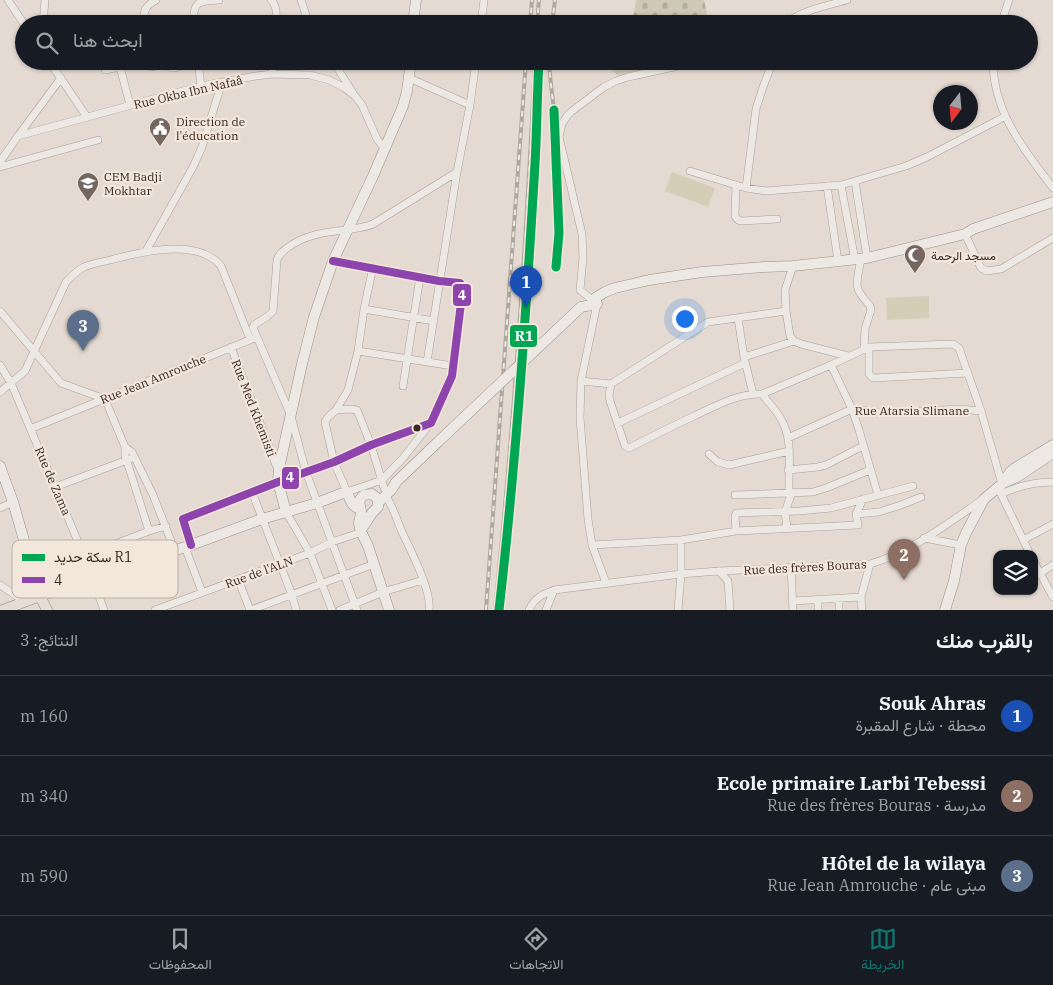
<!DOCTYPE html>
<html lang="ar">
<meta charset="utf-8">
<style>
body{margin:0;font-family:"IBM Plex Serif",Vazirmatn,serif;background:#20242c;color:#f1f3f6;direction:rtl}
.controls{position:absolute;right:15px;bottom:15px;display:grid;overflow:hidden;border-radius:10px;box-shadow:0 1px 4px #0004}
.controls button{width:45px;height:45px;display:grid;place-items:center;padding:0;border:0;border-bottom:1px solid #363941;background:#171b24;color:#f1f3f6;font:25px sans-serif}
.compass{position:absolute;left:933px;top:85px;width:45px;height:45px;border-radius:50%;background:#171b24;box-shadow:0 1px 4px #0004;rotate:196deg}
.you{position:absolute;left:684px;top:318px;width:18px;height:18px;margin:-12px;border:4px solid #fff;border-radius:50%;background:#1a73e8;box-shadow:0 0 0 8px #1a73e833}
.badge{display:grid;place-items:center;width:32px;height:32px;border-radius:50%;background:#0f766e;color:#fff;font-size:16px;font-weight:700}
.pin{position:absolute;translate:-50% -41px;filter:drop-shadow(0 1px 2px #0008)}
.pin::after{content:'';position:absolute;top:26px;width:18px;height:15px;background:inherit;clip-path:polygon(0 0,100% 0,50% 100%)}
.list{margin:0;padding:0;list-style:none}
h2{display:flex;justify-content:space-between;align-items:center;height:65px;margin:0;padding:0 20px;font-size:21px}
h2 small{font-size:16px;font-weight:400;color:#9ea1a6}
.list li{display:grid;grid-template-columns:32px 1fr auto;gap:15px;align-items:center;box-sizing:border-box;height:80px;padding:0 20px;border-top:1px solid #363941}
.list b{display:block;font-size:19px;white-space:nowrap}
.list p{margin:0;font-size:16px;white-space:nowrap;color:#9ea1a6}
.list em{font-size:16px;font-style:normal;color:#9ea1a6}
.icon{flex:none;width:28px;height:28px;fill:none;stroke:currentColor;stroke-width:2;stroke-linecap:round;stroke-linejoin:round}
.map{position:relative;flex:none;width:1053px;height:610px;overflow:hidden;direction:ltr}
.search{position:absolute;background:#171b24;box-shadow:0 1px 4px #0004;left:15px;right:15px;top:15px;height:55px;display:flex;align-items:center;gap:12px;box-sizing:border-box;padding:0 18px;border-radius:28px;color:#9ea1a6;font-size:19px}
.sheet{height:305px;background:#171b24}
nav{display:flex;justify-content:space-around;align-items:center;box-sizing:border-box;height:70px;border-top:1px solid #363941;background:#171b24;font-size:14px;color:#9ea1a6}
nav a{display:grid;justify-items:center;gap:2px}
nav .on{color:#0f766e}
.map>svg:first-child{display:block}
</style>
<div class="map">
<svg width="1053" height="610" viewBox="0 0 1053 610">
<defs>
<pattern id="cemetery-stones" width="16" height="16" patternUnits="userSpaceOnUse" patternTransform="scale(1.25)"><rect width="16" height="16" fill="#cfc8b5"/><path d="M2 7V4a2 2 0 0 1 4 0v3zM10 15v-3a2 2 0 0 1 4 0v3z" fill="#b2ac9b"/></pattern>
</defs>
<rect width="100%" height="100%" fill="#e4dad2"/>
<!-- cemetery -->
<path fill="url(#cemetery-stones)" d="M636 0H704L709 24H632Z
M614 61H683L618 75 612 70Z"/>
<!-- pitch -->
<path fill="#d5cdb6" d="M672 172 715 188 708 207 665 191Z
M929 296V318L887 320 886 298Z"/>
<g fill="none" stroke-linecap="round" stroke-linejoin="round">
<!-- street casing -->
<g stroke="#aaa09a" stroke-width="8">
<path id="street" d="M8 0 24 24
M271 0C278 7 276 15 276 24
M301 0 309 24
M43 24 45 0
M144 24C143 11 145 6 156 0
M194 24C192 0 200 1 219 0
M481 24 484 0
M784 24C803 10 826 6 847 0
M1001 24 1009 0
M49 61 87 117
M165 61 169 67 173 68 198 62
M198 61 201 86
M333 61 353 93
M993 61C993 112 1024 150 1053 188
M52 66 58 61
M120 67 130 105
M105 70 144 62 151 67 166 64
M272 74 273 61
M409 78 470 105
M18 136 201 86 256 76 272 74 310 75 329 80 343 87 355 96 362 105 377 139 385 149
M0 162 18 136 61 78
M0 167 98 140
M690 171 746 188 766 191 841 185
M855 181 867 258
M736 185 735 216 738 220 742 221 777 219
M827 186 838 261
M746 188 756 109 763 87 773 61
M965 234 981 268 987 271 1001 269 1053 238
M146 251 193 167 202 147 222 82
M861 259C860 267 855 281 858 289 860 295 866 301 870 306L871 310 865 329 864 349
M855 260 841 185 906 166 927 157 1004 117
M793 266 785 290 786 311 790 336 794 341 801 344 848 356
M373 267 364 309 358 351 348 390 336 410 350 409 357 410 371 445 384 488
M364 309 434 321
M0 311 61 383 105 399 125 447V455L149 531
M738 318 744 357 753 394
M257 337 291 416 306 472 357 610
M231 347 276 465 279 468
M869 347V374L873 378 968 373
M358 351 453 366
M744 357 794 341
M427 362 457 172 470 105 476 61
M0 365 11 383 84 556 104 610
M831 365 852 409 859 430 878 495
M581 381 611 384 708 322 786 311
M611 384 609 395 610 401 625 446 629 448C651 437 673 426 696 415 716 406 738 393 762 394L831 365 869 347 953 344 959 348 981 411 1002 484
M403 386 420 277
M0 392 25 371 66 282C72 276 76 271 84 267 93 263 104 262 114 259 141 252 187 241 212 258 216 260 218 263 221 266L250 339
M762 394C768 402 776 410 781 419 794 441 788 469 789 493
M336 410 328 417 325 422 334 462 347 492 382 480 403 458 429 425
M618 423 745 363
M30 429 257 337 253 327 254 325 268 316 273 311 277 260C279 254 282 252 287 248 304 235 325 232 346 230 355 228 364 228 373 224L457 172
M788 438 852 409 878 412H906L960 409 981 411
M125 447 132 452 153 495 175 551
M709 454 718 462 729 465 789 451
M788 470 818 467 826 465 863 446
M55 487 130 459
M997 488 1001 494 1030 554
M252 492 292 595 296 610
M1001 494C1018 486 1034 482 1053 482
M735 495 813 492 826 488 870 470
M386 496C393 507 397 520 402 532 411 551 432 591 429 610
M0 508 13 502
M286 512 310 553 332 610
M856 514 879 512 901 505 921 497
M787 528 785 512 792 492
M736 531 735 516 736 513 799 511 831 508 913 486
M924 538 961 545
M1023 540 1053 524
M191 545 183 519 278 482 334 462 371 445 431 423 452 376 463 287 460 283 439 281 333 261
M592 545 681 540 736 531 858 525 856 514 863 499
M185 547 202 592
M84 556 149 531 166 526
M1034 562 1053 597
M791 567 793 610
M719 571 728 581 730 610
M1040 573 1053 565
M238 579 250 610
M606 583 592 545 588 519 580 418 581 381 597 304 580 290 583 258 582 234 559 137 562 124 567 116 572 111 604 87 616 81 628 77 701 61
M0 585 24 601
M839 598V610
M818 600V610
M793 601 861 597
M155 610 310 553 332 542 362 532
M251 610 374 564
M340 610 383 592 423 580
M529 610C534 598 543 594 554 590L681 574 719 571 870 564C911 552 947 524 982 500
M546 610 554 590
M678 610 681 574V540
M862 610 861 597 870 564"/>
</g>
<!-- secondary casing -->
<g stroke="#99908a" stroke-width="11">
<path id="secondary" d="M413 24 416 0
M581 307 597 304 595 298 605 292 615 288 649 280 702 272 764 267 793 266 867 258 965 234 973 229 1053 202
M0 466 13 502 40 596 191 545 262 519 317 503 343 493 347 492C350 499 352 508 360 508
M1003 483 1017 477 1053 453
M379 502 392 489 396 482 440 440
M286 512 278 482 279 468 302 364 314 317 333 261 373 176 403 106 407 91 411 61
M361 530 372 513 378 507V499L372 494 364 495C356 502 361 504 361 512 361 516 359 520 359 524 360 532 365 539 368 546 375 567 382 589 389 610
M945 610 954 581 961 545 966 533 984 499 1002 484 1010 472 1015 468 1053 445"/>
</g>
<!-- primary casing -->
<g stroke="#8f8681" stroke-width="11">
<path id="primary" d="M3 610 40 596 47 610"/>
</g>
<!-- street -->
<use href="#street" stroke="#ece8e3" stroke-width="7"/>
<!-- secondary -->
<use href="#secondary" stroke="#ece8e3" stroke-width="10"/>
<!-- primary -->
<use href="#primary" stroke="#e4dcd5" stroke-width="10"/>
<!-- rail casing -->
<g stroke="#ada7a2" stroke-width="4">
<path id="rail" d="M530 24 532 0
M537 24 539 0
M552 24 555 0
M549 61C550 81 553 100 555 119 558 168 560 219 556 267
M486 610 526 61
M495 610C514 427 526 245 535 61"/>
</g>
<!-- rail -->
<use href="#rail" stroke="#f3e6da" stroke-width="2" stroke-dasharray="5.5" stroke-linecap="butt"/>
<!-- secondary-bridge casing -->
<g stroke="#99908a" stroke-width="11" stroke-linecap="butt">
<path id="secondary-bridge" d="M440 440 581 307"/>
</g>
<!-- secondary-bridge -->
<use href="#secondary-bridge" stroke="#ece8e3" stroke-width="10"/>
<!-- bus-1 casing -->
<g stroke="#f3e6da" stroke-width="11">
<path id="bus-1" d="M191 545 183 519 278 482 334 462 371 445 431 423 452 376 463 287 460 283 439 281 333 261"/>
</g>
<!-- bus-1 -->
<use href="#bus-1" stroke="#8e44ad" stroke-width="8"/>
<!-- rail-1 casing -->
<g stroke="#f3e6da" stroke-width="12">
<path id="rail-1" d="M554 110 559 233 556 267
M499 610C516 462 526 313 535 164 537 130 537 95 539 61"/>
</g>
<!-- rail-1 -->
<use href="#rail-1" stroke="#00a651" stroke-width="9"/>
</g>
<!-- icons -->
<defs>
<g id="civic-pin" transform="scale(1.125)"><path d="M0 17L-7.5 6A9.5 9.5 0 1 1 7.5 6Z" fill="#756660" stroke="#f3e6da"/><path d="M-.6-6.5H3V-4.5H.6V-3L4-1V1h2V6H-6V1h2V-1L-.6-3ZM-1.2 2.5V6h2.4V2.5Z" fill="#fff"/></g>
<g id="school-pin" transform="scale(1.125)"><path d="M0 17L-7.5 6A9.5 9.5 0 1 1 7.5 6Z" fill="#756660" stroke="#f3e6da"/><path d="M0-5L7-2L0 1L-7-2ZM-4 1L0 2.5L4 1V4Q0 6-4 4Z" fill="#fff"/></g>
<g id="mosque-pin" transform="scale(1.125)"><path d="M0 17L-7.5 6A9.5 9.5 0 1 1 7.5 6Z" fill="#756660" stroke="#f3e6da"/><path d="M3.5-4.9A6 6 0 1 0 3.5 4.9A5 5 0 1 1 3.5-4.9Z" fill="#fff"/></g>
</defs>
<g fill-rule="evenodd">
<use href="#civic-pin" x="160" y="128"/>
<use href="#school-pin" x="88" y="183"/>
<use href="#mosque-pin" x="915" y="255"/>
</g>
<!-- markers -->
<circle fill="#392823" stroke="#f3e6da" stroke-width="2" cx="417" cy="428" r="4.5"/>
<g text-anchor="middle" dominant-baseline="central" stroke-width="4.5" stroke-linejoin="round" paint-order="stroke">
<!-- street labels -->
<g font-size="12" fill="#392823" stroke="#f3e6da">
<text transform="translate(188 92) rotate(-13)">Rue Okba Ibn Nafaâ</text>
<text transform="translate(153 379) rotate(-22)">Rue Jean Amrouche</text>
<text transform="translate(254 408) rotate(69)">Rue Med Khemisti</text>
<text x="912" y="410">Rue Atarsia Slimane</text>
<text transform="translate(53 481) rotate(67)">Rue de Zama</text>
<text transform="translate(805 567) rotate(-3)">Rue des frères Bouras</text>
<text transform="translate(259 572) rotate(-20)">Rue de l'ALN</text>
</g>
<!-- poi labels -->
<g font-size="12" fill="#392823" stroke="#f3e6da" text-anchor="start">
<text x="176" y="121">Direction de<tspan x="176" dy="14">l'éducation</tspan></text>
<text x="104" y="176">CEM Badji<tspan x="104" dy="14">Mokhtar</tspan></text>
<text x="931" y="255">مسجد الرحمة</text>
</g>
</g>
<!-- legend -->
<rect x="12" y="540" width="166" height="58" rx="8" fill="#f3e6da" stroke="#bbada3" stroke-width="1"/>
<rect x="22" y="554" width="23" height="7" fill="#00a651"/>
<rect x="22" y="577" width="23" height="6" fill="#8e44ad"/>
<g font-size="14" fill="#392823">
<text x="54" y="562">سكة حديد R1</text>
<text x="54" y="585">4</text>
</g>
<g stroke="#f3e6da" stroke-width="2">
<rect x="452" y="283" width="20" height="24" rx="5" fill="#8e44ad"/>
<rect x="509" y="324" width="29" height="24" rx="5" fill="#00a651"/>
<rect x="281" y="466" width="19" height="24" rx="5" fill="#8e44ad"/>
</g>
<g font-size="14" text-anchor="middle" font-weight="bold" fill="#fff">
<text x="462" y="300">4</text>
<text x="524" y="341">R1</text>
<text x="290" y="482">4</text>
</g>
</svg>
<div class="controls">
<button><svg class="icon" aria-label="layers" viewBox="0 0 24 24"><path d="M12 4l9 5-9 5-9-5zM3 14l9 5 9-5"/></svg></button>
</div>
<svg class="compass" viewBox="-18 -18 36 36"><path d="M0-13l5 13h-10z" fill="#e53935"/><path d="M0 13l5-13h-10z" fill="#9ea1a6"/></svg>
<div class="you"></div>
<div class="pin badge" style="left:526px;top:307px;background:#1a4fb4">1</div>
<div class="pin badge" style="left:904px;top:580px;background:#8d6e63">2</div>
<div class="pin badge" style="left:83px;top:351px;background:#5c6f8a">3</div>
<div class="search"><svg class="icon" aria-label="search" viewBox="0 0 24 24"><circle cx="10" cy="10" r="6"/><path d="M15 15l6 6"/></svg>ابحث هنا</div>
</div>
<section class="sheet">
<h2>بالقرب منك<small>النتائج: 3</small></h2>
<ul class="list">
<li><span class="badge" style="background:#1a4fb4">1</span><div><b>Souk Ahras</b><p>محطة · شارع المقبرة</p></div><em>160 m</em></li>
<li><span class="badge" style="background:#8d6e63">2</span><div><b>Ecole primaire Larbi Tebessi</b><p>مدرسة · Rue des frères Bouras</p></div><em>340 m</em></li>
<li><span class="badge" style="background:#5c6f8a">3</span><div><b>Hôtel de la wilaya</b><p>مبنى عام · Rue Jean Amrouche</p></div><em>590 m</em></li>
</ul>
</section>
<nav>
<a class="on"><svg class="icon" aria-label="map" viewBox="0 0 24 24"><path d="M3 6l6-2 6 2 6-2v14l-6 2-6-2-6 2zM9 4v14M15 6v14"/></svg>الخريطة</a>
<a><svg class="icon" aria-label="directions" viewBox="0 0 24 24"><path d="M12 3l9 9-9 9-9-9zM9 14v-3h6M13 9l2 2-2 2"/></svg>الاتجاهات</a>
<a><svg class="icon" aria-label="saved" viewBox="0 0 24 24"><path d="M7 4h10v16l-5-4-5 4z"/></svg>المحفوظات</a>
</nav>
